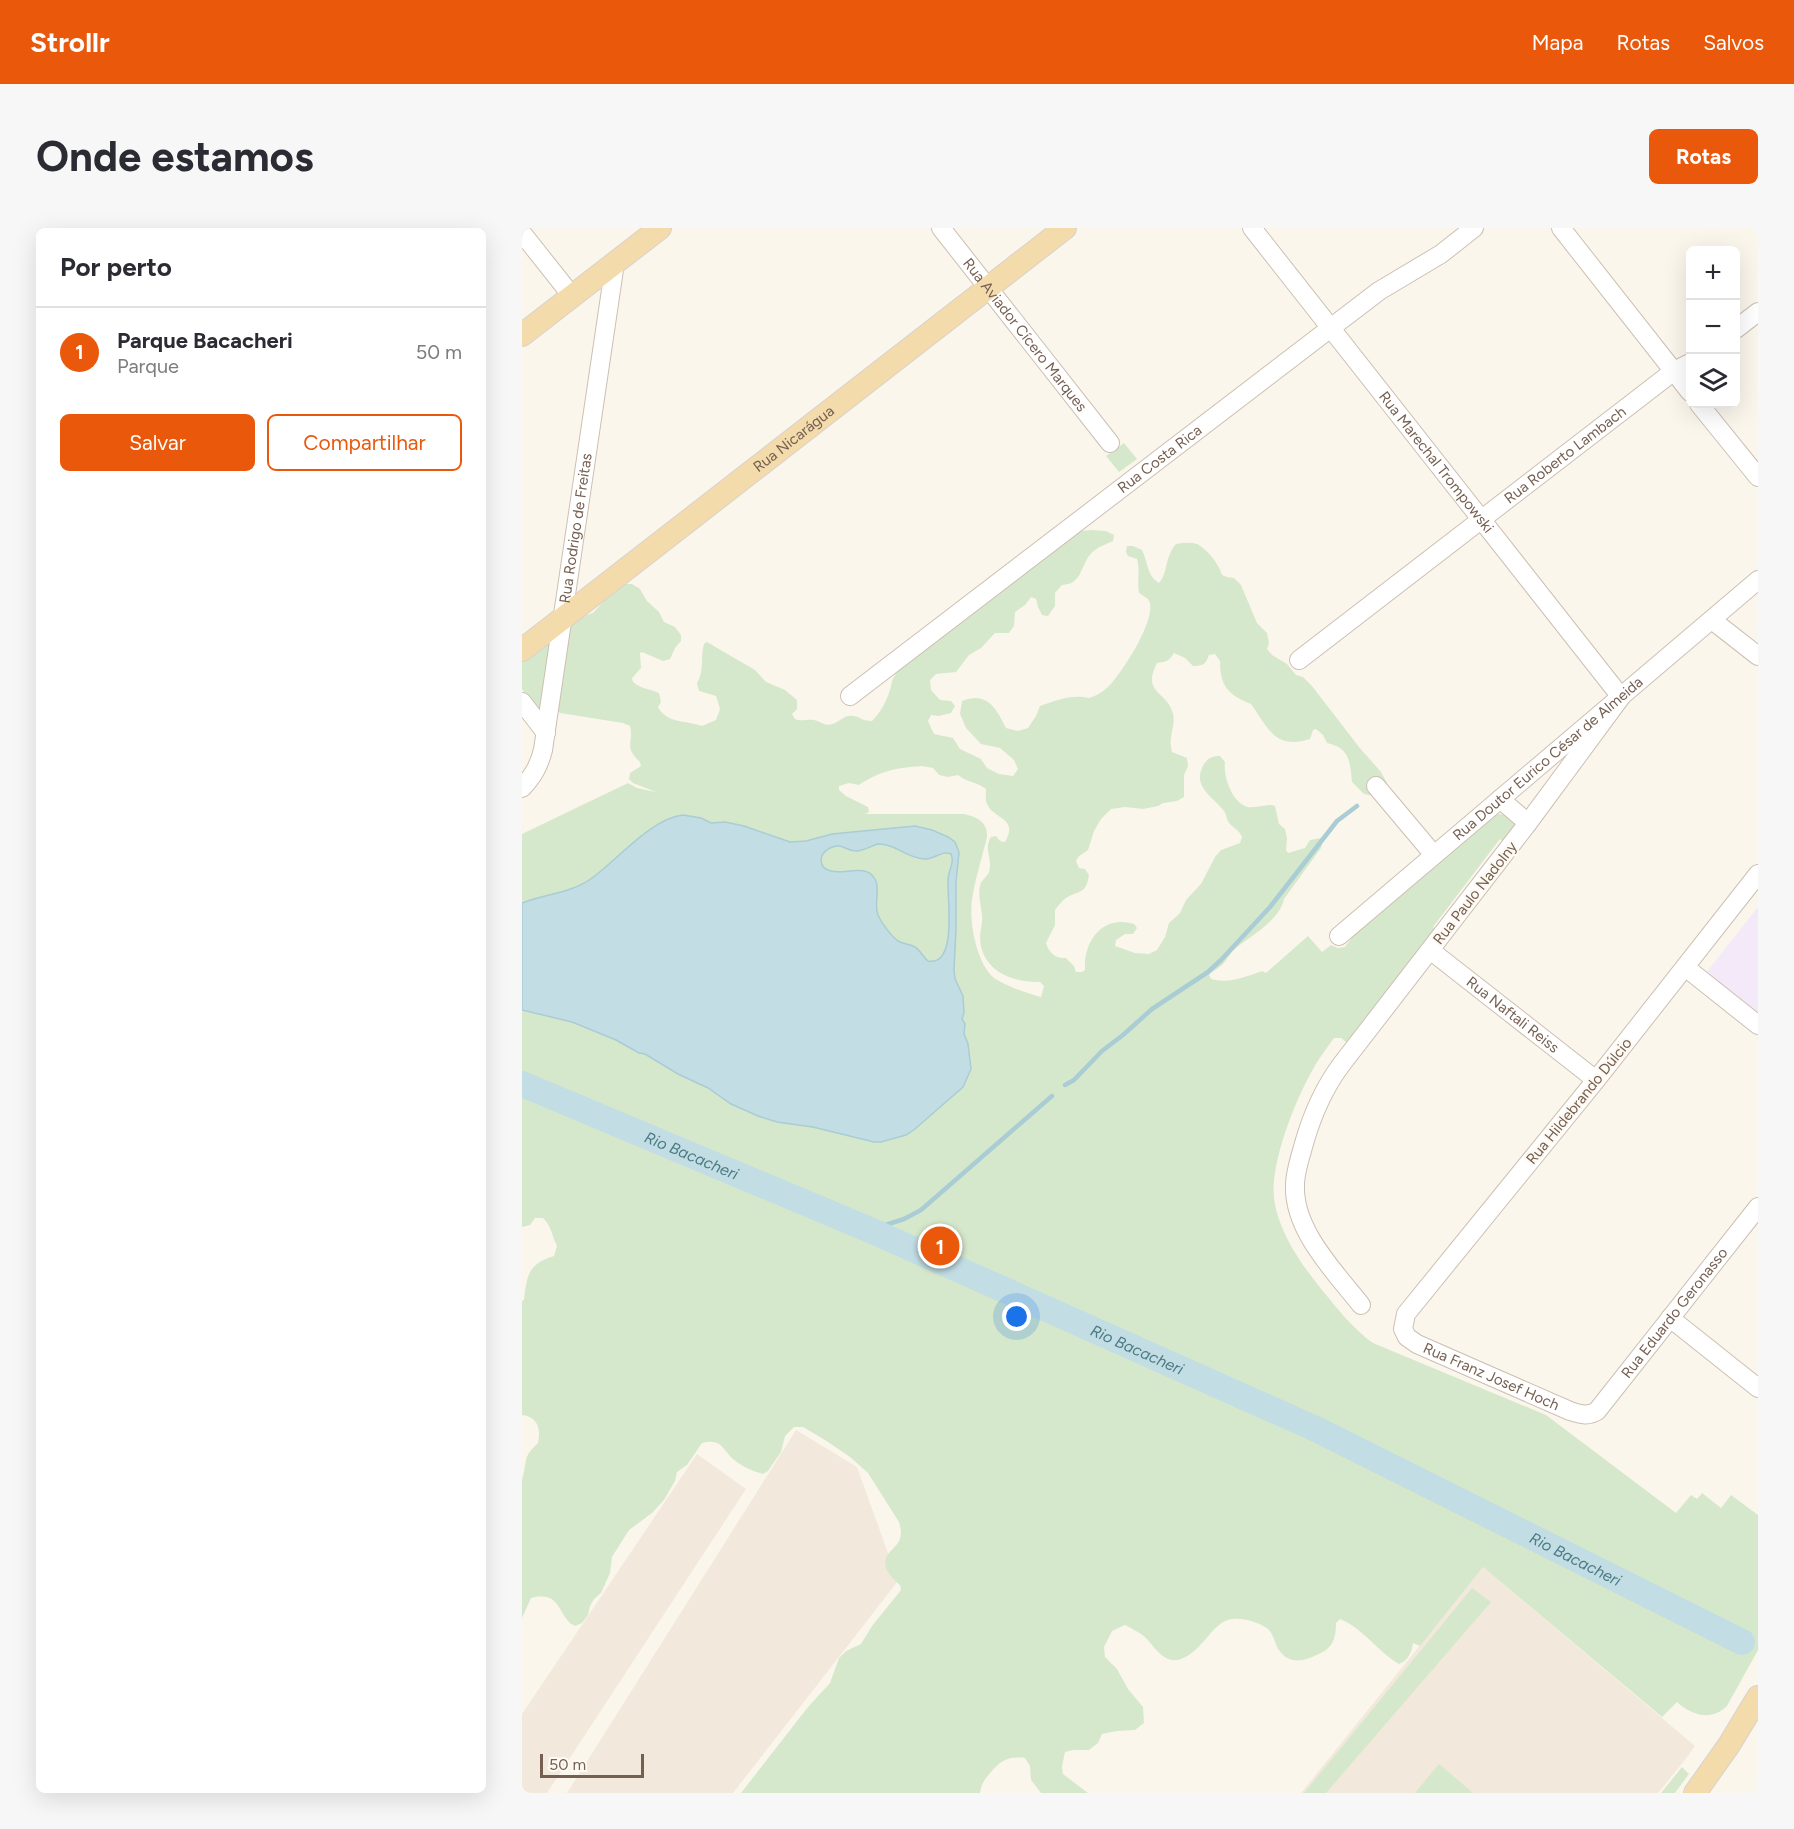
<!DOCTYPE html>
<html lang="pt">
<meta charset="utf-8">
<style>
body{margin:0;font-family:Figtree,sans-serif;background:#f7f7f7;color:#2b2b33}
.controls{position:absolute;right:18px;top:18px;display:grid;overflow:hidden;border-radius:9px;box-shadow:0 6px 24px #0002}
.controls button{width:54px;height:54px;display:grid;place-items:center;padding:0;border:0;border-bottom:2px solid #e1e1e2;background:#fff;color:#2b2b33;font:30px sans-serif}
.scale{position:absolute;left:18px;bottom:15px;width:104px;box-sizing:border-box;padding-left:6px;border:3px solid #755f51;border-top:0;font-size:16px;line-height:21px;white-space:nowrap;color:#755f51;-webkit-text-stroke:4px #fefaf3;paint-order:stroke}
.you{position:absolute;left:495px;top:1089px;width:21px;height:21px;margin:-15px;border:4px solid #fff;border-radius:50%;background:#1a73e8;box-shadow:0 0 0 9px #1a73e833}
.badge{display:grid;place-items:center;width:39px;height:39px;border-radius:50%;background:#ea580c;color:#fff;font-size:20px;font-weight:700}
.pin{position:absolute;translate:-50% -50%;border:3px solid #fff;box-shadow:0 2px 6px #0006}
.list{margin:0;padding:0;list-style:none}
h2{display:flex;justify-content:space-between;align-items:center;height:78px;margin:0;padding:0 24px;font-size:26px}
h2 small{font-size:20px;font-weight:400;color:#7c7c81}
.list li{display:grid;grid-template-columns:39px 1fr auto;gap:18px;align-items:center;box-sizing:border-box;height:90px;padding:0 24px;border-top:2px solid #e1e1e2}
.list b{display:block;font-size:22px;white-space:nowrap}
.list p{margin:0;font-size:20px;white-space:nowrap;color:#7c7c81}
.list em{font-size:20px;font-style:normal;color:#7c7c81}
.actions{display:flex;gap:12px;padding:18px 24px}
.actions a{flex:1;padding:14px 0;border:2px solid #ea580c;border-radius:9px;text-align:center;font-size:21px;color:#ea580c}
.actions .main{background:#ea580c;color:#fff}
.icon{flex:none;width:33px;height:33px;fill:none;stroke:currentColor;stroke-width:2;stroke-linecap:round;stroke-linejoin:round}
.map{position:relative;flex:none;width:1236px;height:1565px;overflow:hidden;border-radius:9px}
header{display:flex;align-items:center;gap:36px;box-sizing:border-box;height:84px;padding:0 30px;background:#ea580c;color:#fff}
header strong{font-size:28px}
nav{display:flex;gap:33px;margin-inline-start:auto;font-size:21px}
.intro{display:flex;align-items:center;justify-content:space-between;box-sizing:border-box;height:144px;padding:0 36px}
h1{margin:0;font-size:42px}
.button{padding:15px 27px;border-radius:9px;background:#ea580c;color:#fff;font-size:21px;font-weight:700}
main{display:flex;gap:36px;padding:0 36px}
aside{flex:1;background:#fff;border-radius:9px;box-shadow:0 6px 24px #0002}
.map>svg:first-child{display:block}
</style>
<header>
<strong>Strollr</strong>
<nav><a>Mapa</a><a>Rotas</a><a>Salvos</a></nav>
</header>
<div class="intro"><h1>Onde estamos</h1><a class="button">Rotas</a></div>
<main>
<aside>
<h2>Por perto<small></small></h2>
<ul class="list">
<li><span class="badge">1</span><div><b>Parque Bacacheri</b><p>Parque</p></div><em>50 m</em></li>
</ul>
<div class="actions"><a class="main">Salvar</a><a>Compartilhar</a></div>
</aside>
<div class="map">
<svg width="1236" height="1565" viewBox="0 0 1236 1565">
<rect width="100%" height="100%" fill="#fbf6ec"/>
<!-- residential -->
<path fill="#f2e8db" d="M274 1202 335 1239 376 1353 211 1565H45Z
M175 1226 224 1261 25 1565H0V1486Z
M961 1339 1173 1518 1166 1528 1136 1565H779Z"/>
<!-- education -->
<path fill="#f3e9f8" d="M1236 679V785L1184 745Z"/>
<!-- green -->
<path fill="#d6e8cb" fill-rule="evenodd" d="M602 215 615 231 597 244 584 228Z
M570 302 584 303 592 307 591 313C585 316 578 318 573 322 557 334 563 356 540 357L533 365V378L526 388 520 387 516 379 514 371 509 369 503 377 493 384 492 398 487 405H473L459 420 447 427 434 444 414 446 408 452 409 462 418 472 429 473 433 478 429 485 417 488 409 487 406 493 412 506 431 510 438 521 459 531 465 540 477 546 491 548 496 541 492 532 478 520 459 516 444 500 438 486 440 473C465 463 474 480 484 500L496 503 506 500 514 488 518 478C535 472 550 466 567 470 574 468 582 463 587 458 601 443 632 395 628 375 627 370 621 368 617 365 615 353 618 343 615 331L606 328 604 324 605 318H611L620 322C626 334 625 348 637 355 646 345 643 328 654 316 661 315 668 314 675 316 685 321 697 336 700 347L705 349 712 350 719 357 735 395 745 405 747 415 745 421 750 427 765 436 774 447 781 449 790 458 837 519 859 544 865 555V564L858 569 842 566 830 554C828 534 828 520 805 515L801 507 794 501 791 502 788 511C753 522 746 500 729 476 706 467 698 458 698 433L693 426 687 427C684 436 681 438 671 438L663 430 652 425C647 433 644 434 635 435 619 466 646 463 651 486 653 495 650 500 649 510 648 514 649 519 650 524L665 530 666 538 662 547V569L655 573 641 575 636 578 621 581 603 579 589 581 579 591 572 603 566 622 557 628 554 633 557 640 563 641 567 647C564 667 557 662 544 670 540 673 536 678 533 682V697L524 715C527 725 534 731 544 730L552 738 554 744H560L563 742C561 713 581 686 612 696L615 700 611 706H603L594 712 593 718 613 725 627 726 635 722 643 709 647 695 658 685 664 672 679 656 693 629 699 622 718 615 720 609C717 602 713 601 708 596 704 592 705 587 702 583 690 568 669 558 682 536 686 530 690 528 698 528L703 534C701 548 710 575 726 579 732 580 743 577 750 577L753 578 757 596 763 601 765 610 764 622 766 625 783 620 788 612 799 610 801 613 799 620 762 671C758 692 729 708 714 720 709 724 706 730 702 735 698 739 692 743 687 746L689 751C707 756 723 749 740 743L744 745 786 708 800 724 809 717 816 720 823 719 831 708 970 589 976 586 989 587 995 598 986 617 978 611 911 699 918 705 829 818 819 810H812C806 819 799 827 794 836 775 867 748 934 752 970 756 1003 779 1036 800 1062 815 1080 831 1101 851 1115L1024 1187 1154 1285 1169 1267 1175 1271 1180 1265 1199 1280 1209 1267 1236 1287V1422L1205 1478C1190 1493 1170 1488 1155 1474L1140 1489 961 1339 898 1418 891 1415C890 1424 886 1433 877 1436 856 1424 842 1401 818 1391L814 1395C814 1408 812 1419 799 1425 782 1433 767 1439 755 1419 753 1414 751 1406 747 1402 739 1395 722 1390 712 1391 691 1391 682 1423 659 1431 642 1437 633 1419 623 1409 617 1404 610 1401 603 1397L590 1403 582 1419 583 1429 595 1441 606 1461 621 1479 622 1495 613 1502 595 1503 580 1506 576 1515 567 1522H551L543 1524 540 1539 541 1546 566 1565H519L509 1552 508 1538 503 1530C487 1528 479 1532 469 1544 462 1552 460 1555 458 1565H219L286 1479 308 1455 317 1430 324 1423 339 1416 350 1398 379 1362 378 1357C370 1350 359 1340 365 1328 367 1323 374 1319 377 1313 380 1307 379 1301 377 1294L346 1245 328 1229 303 1212 281 1199H272L263 1208 259 1224 246 1243 241 1246C230 1243 219 1238 211 1231 199 1220 200 1210 180 1215L165 1237 155 1244 153 1253 142 1272 130 1285 107 1302 90 1329 88 1345 79 1365 72 1371 68 1378 66 1387 60 1395 53 1398C35 1390 41 1362 9 1370L0 1390V1252C6 1231 0 1230 16 1215 19 1201 16 1189 0 1187V1073L2 1072C5 1047 6 1036 32 1028L35 1018C29 1006 30 999 21 990H13L8 997 0 999V606L106 555 115 560 134 564 111 555 107 551 108 545 119 538 118 534C101 518 112 516 108 498L101 495 38 485 34 481 43 399 59 389 71 385 90 364 102 356H110L118 361 125 373 137 384 142 394 153 399 159 407V413L153 420 148 431 141 433 120 424 118 425 119 440 110 450 111 454C119 461 128 461 137 465L139 474 136 479C145 496 164 492 180 498L194 492 198 481 194 468 177 463 175 455C183 442 178 429 182 416L185 414 233 442 244 454 263 462 275 472V481L270 486 273 491C280 494 285 491 292 492 298 493 304 499 310 496 318 494 322 486 332 488 339 489 339 493 350 493 358 485 363 476 367 465 369 460 369 455 371 451 378 436 396 430 404 417L557 303ZM400 538 411 540 417 547 426 549 436 547C444 554 455 554 464 561 464 565 463 572 465 576 472 592 497 589 483 614L478 613 474 608 469 609C461 622 471 629 467 644 465 649 461 651 459 655 455 664 459 678 460 687 461 695 458 702 458 710 459 742 490 755 518 754L522 758 519 769C506 766 482 757 472 750 454 735 447 693 450 672 453 651 460 630 465 609 466 594 455 589 442 586H343L347 584 346 579 324 568 317 562V558L327 555 337 557C360 542 374 540 400 538Z
M26 415H29L19 480 15 481 0 461V432Z
M950 1360 969 1374 804 1565H782Z
M917 1536 951 1565H893Z
M1160 1539 1167 1546 1153 1565H1139Z"/>
<!-- water -->
<path fill="#c2dee4" stroke="#a9ccd5" stroke-width="1.5" fill-rule="evenodd" d="M161 587 179 590 189 595 203 594 222 598 268 614 284 613 310 606 393 598 410 602 426 609 433 614 437 624 434 654V701L432 742 433 751 441 768 442 785 440 791 443 796 442 806 446 816 449 841 441 859 393 901 384 907 359 914H352L291 899 255 894 236 888 209 876 186 860 156 846 123 826 117 825 94 812 50 794 0 782V675C23 666 50 665 70 650 95 632 130 590 161 587ZM356 616C374 616 384 630 402 631 412 632 419 622 429 626 433 636 426 642 426 652 425 669 436 739 406 733 401 729 398 722 393 719 388 716 381 716 376 713 369 708 356 691 355 683 353 672 358 660 353 651 344 635 322 647 309 643 296 640 296 626 308 620 321 614 323 623 334 623 342 623 349 618 356 616Z"/>
<g fill="none" stroke-linecap="round" stroke-linejoin="round">
<!-- stream -->
<path stroke="#a9ccd5" stroke-width="4.5" d="M543 857 552 852 580 823 601 807 630 781 686 744 700 731 748 679 815 593 835 578
M348 1002 382 991 399 982 530 868"/>
<!-- river -->
<path stroke="#c2dee4" stroke-width="26" id="s1" d="M0 856 348 1002 796 1202 1220 1414"/>
<!-- minor casing -->
<g stroke="#cdbfb3" stroke-width="20">
<g id="minor">
<path id="s2" d="M419 0 588 215"/>
<path id="s3" d="M730 0 1099 469 1006 595 819 837C802 860 791 885 783 912 779 927 773 943 773 957 771 1002 813 1044 839 1077"/>
<path d="M1039 0 1168 164"/>
<path d="M0 5 50 68"/>
<path d="M1214 101 1236 84"/>
<path d="M1177 176 1236 249"/>
<path d="M1190 392 1236 428"/>
<path id="s4" d="M777 432 1152 143 1168 135"/>
<path id="s5" d="M328 468 857 63 919 26 952 0"/>
<path d="M0 474 24 505"/>
<path d="M854 558 912 627"/>
<path id="s6" d="M0 560C11 548 17 538 21 522L93 35"/>
<path d="M978 571 1006 595"/>
<path id="s7" d="M1236 646 1074 852 884 1086 881 1101 885 1109 895 1116 1048 1183C1058 1186 1065 1189 1075 1183L1236 979"/>
<path id="s8" d="M817 708 1236 352"/>
<path id="s9" d="M908 722 1074 852"/>
<path d="M1163 739 1236 797"/>
<path d="M1148 1090 1236 1160"/>
</g>
</g>
<!-- major casing -->
<g stroke="#d8d2ce" stroke-width="24">
<g id="major">
<path d="M0 107 138 0"/>
<path id="s10" d="M0 422 543 0"/>
<path d="M1173 1565 1207 1517 1236 1469"/>
</g>
</g>
<!-- minor -->
<use href="#minor" stroke="#fff" stroke-width="18"/>
<!-- major -->
<use href="#major" stroke="#f3dbac" stroke-width="22"/>
</g>
<g text-anchor="middle" dominant-baseline="central" stroke-width="4.5" stroke-linejoin="round" paint-order="stroke">
<!-- street labels -->
<g font-size="15" fill="#755f51" stroke="#fefaf3">
<text stroke="none"><textPath href="#s2" startOffset="136">Rua Aviador Cícero Marques</textPath></text>
<text stroke="none"><textPath href="#s10" startOffset="344">Rua Nicarágua</textPath></text>
<text stroke="none"><textPath href="#s4" startOffset="336">Rua Roberto Lambach</textPath></text>
<text stroke="none"><textPath href="#s5" startOffset="390">Rua Costa Rica</textPath></text>
<text stroke="none"><textPath href="#s3" startOffset="298">Rua Marechal Trompowski</textPath></text>
<text stroke="none"><textPath href="#s6" startOffset="268">Rua Rodrigo de Freitas</textPath></text>
<text stroke="none"><textPath href="#s8" startOffset="274">Rua Doutor Eurico César de Almeida</textPath></text>
<text transform="translate(953 665) rotate(-52)">Rua Paulo Nadolny</text>
<text stroke="none"><textPath href="#s9" startOffset="105">Rua Naftali Reiss</textPath></text>
<text transform="translate(1057 873) rotate(-51)">Rua Hildebrando Dúlcio</text>
<text stroke="none"><textPath href="#s7" startOffset="920">Rua Eduardo Geronasso</textPath></text>
<text stroke="none"><textPath href="#s7" startOffset="681">Rua Franz Josef Hoch</textPath></text>
</g>
<!-- water labels -->
<g font-size="16" font-style="italic" fill="#4c7a85" stroke="#fefaf3">
<text stroke="none"><textPath href="#s1" startOffset="184">Rio Bacacheri</textPath></text>
<text stroke="none"><textPath href="#s1" startOffset="670">Rio Bacacheri</textPath></text>
<text stroke="none"><textPath href="#s1" startOffset="1156">Rio Bacacheri</textPath></text>
</g>
</g>
</svg>
<div class="controls">
<button>+</button>
<button>−</button>
<button><svg class="icon" aria-label="layers" viewBox="0 0 24 24"><path d="M12 4l9 5-9 5-9-5zM3 14l9 5 9-5"/></svg></button>
</div>
<div class="scale">50 m</div>
<div class="you"></div>
<div class="pin badge" style="left:418px;top:1018px">1</div>
</div>
</main>
